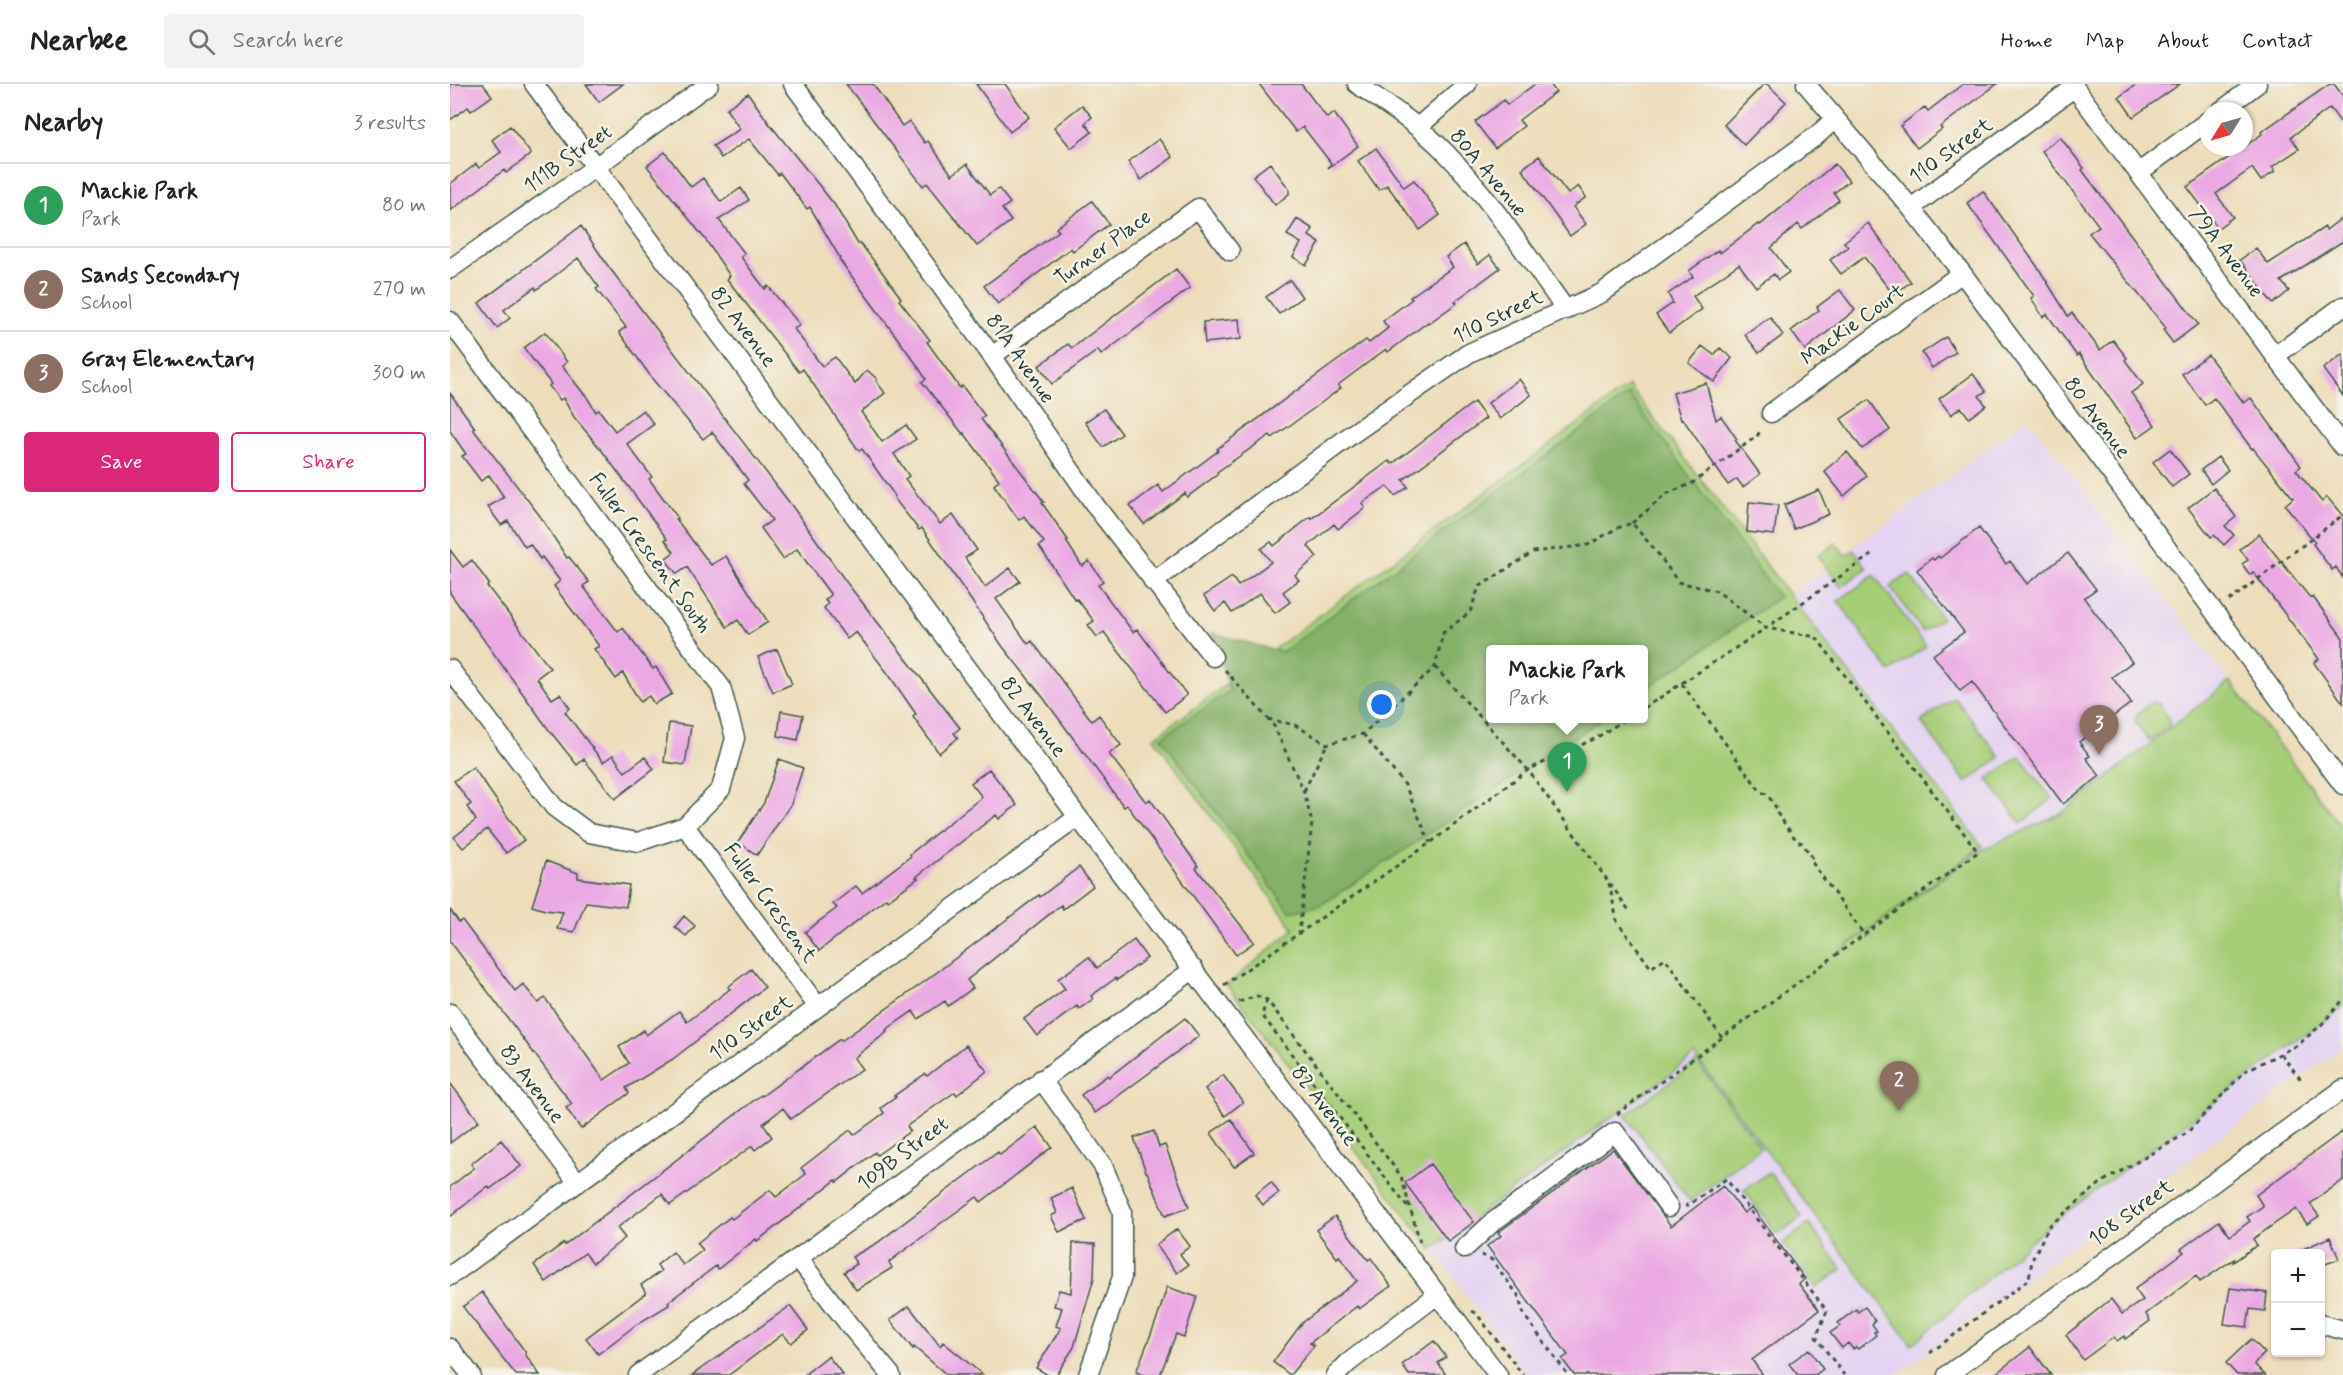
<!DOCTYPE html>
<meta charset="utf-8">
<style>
body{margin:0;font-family:Mynerve,sans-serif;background:#f2f2f2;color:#222}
.controls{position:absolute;right:18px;bottom:18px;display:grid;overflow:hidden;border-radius:6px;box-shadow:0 2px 4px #0004}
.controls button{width:54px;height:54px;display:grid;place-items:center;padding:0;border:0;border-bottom:2px solid #e0e0e0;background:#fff;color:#222;font:30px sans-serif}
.compass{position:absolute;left:1749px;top:18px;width:54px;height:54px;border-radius:50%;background:#fff;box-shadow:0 2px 4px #0004;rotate:233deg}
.you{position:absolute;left:932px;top:621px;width:21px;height:21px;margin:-15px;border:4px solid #fff;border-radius:50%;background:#1a73e8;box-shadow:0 0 0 9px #1a73e833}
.badge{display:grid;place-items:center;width:39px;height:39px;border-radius:50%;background:#db2777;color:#fff;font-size:20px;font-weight:700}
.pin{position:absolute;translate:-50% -50px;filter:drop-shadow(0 2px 3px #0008)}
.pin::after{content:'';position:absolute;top:32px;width:21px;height:18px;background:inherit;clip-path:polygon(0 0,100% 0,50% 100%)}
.popup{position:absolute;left:1036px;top:561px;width:162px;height:78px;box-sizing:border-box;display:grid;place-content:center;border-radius:6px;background:#fff;filter:drop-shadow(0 2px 4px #0005);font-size:20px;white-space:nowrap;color:#767676}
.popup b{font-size:22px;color:#222}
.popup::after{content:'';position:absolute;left:50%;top:100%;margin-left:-12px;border:12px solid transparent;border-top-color:#fff}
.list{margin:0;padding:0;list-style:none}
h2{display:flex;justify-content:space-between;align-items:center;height:78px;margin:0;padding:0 24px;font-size:26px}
h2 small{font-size:20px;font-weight:400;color:#767676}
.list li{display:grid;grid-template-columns:39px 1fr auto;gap:18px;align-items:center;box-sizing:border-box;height:84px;padding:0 24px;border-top:2px solid #e0e0e0}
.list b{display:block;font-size:22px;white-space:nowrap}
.list p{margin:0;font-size:20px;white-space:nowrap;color:#767676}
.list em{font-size:20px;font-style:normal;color:#767676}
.actions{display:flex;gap:12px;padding:18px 24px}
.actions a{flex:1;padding:14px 0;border:2px solid #db2777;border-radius:6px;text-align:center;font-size:21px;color:#db2777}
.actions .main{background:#db2777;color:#fff}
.icon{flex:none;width:33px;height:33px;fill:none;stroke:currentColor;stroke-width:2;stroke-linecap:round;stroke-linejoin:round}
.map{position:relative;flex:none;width:1893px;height:1291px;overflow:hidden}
header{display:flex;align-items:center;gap:36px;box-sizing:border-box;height:84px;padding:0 30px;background:#fff;border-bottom:2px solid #e0e0e0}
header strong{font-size:28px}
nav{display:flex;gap:33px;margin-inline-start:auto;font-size:21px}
.search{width:420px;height:54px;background:#f2f2f2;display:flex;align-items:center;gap:15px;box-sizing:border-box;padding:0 21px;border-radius:6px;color:#767676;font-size:22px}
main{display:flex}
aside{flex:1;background:#fff}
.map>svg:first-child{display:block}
</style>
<header>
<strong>Nearbee</strong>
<div class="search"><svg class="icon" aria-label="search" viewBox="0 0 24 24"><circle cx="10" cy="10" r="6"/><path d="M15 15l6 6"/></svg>Search here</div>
<nav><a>Home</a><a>Map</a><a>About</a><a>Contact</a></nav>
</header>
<main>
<aside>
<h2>Nearby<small>3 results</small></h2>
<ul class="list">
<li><span class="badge" style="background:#2e9e5b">1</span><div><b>Mackie Park</b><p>Park</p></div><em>80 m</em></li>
<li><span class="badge" style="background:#8d6e63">2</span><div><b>Sands Secondary</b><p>School</p></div><em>270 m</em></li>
<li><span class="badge" style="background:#8d6e63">3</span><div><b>Gray Elementary</b><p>School</p></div><em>300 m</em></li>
</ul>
<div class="actions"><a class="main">Save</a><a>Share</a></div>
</aside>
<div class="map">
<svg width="1893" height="1291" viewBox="0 0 1893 1291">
<rect width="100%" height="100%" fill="#f7f3e8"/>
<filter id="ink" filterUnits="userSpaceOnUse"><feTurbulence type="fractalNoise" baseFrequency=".0167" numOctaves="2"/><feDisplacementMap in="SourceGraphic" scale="12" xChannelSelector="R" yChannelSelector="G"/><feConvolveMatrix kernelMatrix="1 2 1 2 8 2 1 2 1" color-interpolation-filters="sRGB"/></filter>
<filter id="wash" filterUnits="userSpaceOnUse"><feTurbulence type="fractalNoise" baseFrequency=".008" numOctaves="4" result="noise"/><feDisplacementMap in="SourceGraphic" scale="24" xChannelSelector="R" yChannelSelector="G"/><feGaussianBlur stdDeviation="1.35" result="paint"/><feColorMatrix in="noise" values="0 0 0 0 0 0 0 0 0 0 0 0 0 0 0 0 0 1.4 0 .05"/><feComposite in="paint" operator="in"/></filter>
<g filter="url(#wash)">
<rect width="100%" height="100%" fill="#edddbb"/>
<!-- built -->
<path fill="#e4d3f2" d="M1578 334 1893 745V963L1446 1291H1076L982 1165 1244 973 1273 955 1532 763 1340 511Z"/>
<!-- green -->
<path fill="#a6cd78" stroke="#628556" stroke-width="1.5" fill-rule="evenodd" d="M1179 302 1532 762 1385 871 1528 768 1612 729 1780 597 1893 745V923L1599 1141 1462 1261 1245 972 982 1165 777 901 844 845 704 654ZM1040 566H1194V634H1040Z
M1386 459 1396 472 1404 466 1417 484 1391 503 1368 472Z
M1459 490 1492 534 1473 548 1440 503Z
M1424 491 1476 562 1440 588 1388 517Z
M1504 613 1550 673 1516 699 1471 638Z
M1702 618 1708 619 1720 636 1719 642 1701 656 1697 655 1685 638 1688 629Z
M1570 672 1602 715 1571 739 1537 695Z
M1247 978 1311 1064 1240 1117 1175 1031Z
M1319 1088 1352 1132 1327 1151 1294 1106Z
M1359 1140 1392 1185 1366 1204 1333 1159Z"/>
<!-- forest -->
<path fill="#84b068" stroke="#52764e" stroke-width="1.5" d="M1179 310 1329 513 1194 606V566H1040V634L1152 635 871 821 840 828 711 654 780 606 762 549 832 568Z"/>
<g id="blocks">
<!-- building -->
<path fill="#eba9e4" d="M0 0H33L42 12 21 27 18 23 0 36Z
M136 0H173L149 18Z
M396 0H423L452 42 459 37 475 59 478 57 502 91 517 80 540 111 549 105 560 119 552 125 561 137 527 162 477 99 473 102Z
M526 0H555L579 33 560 48Z
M809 0H851L877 34 884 29 908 62 878 84 881 79 853 43 846 48Z
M1085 0H1100L1106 8 1069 36 1074 42 1045 64 1025 38 1054 16 1057 21Z
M1314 0H1317L1336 18 1294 61 1274 41Z
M1513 0H1547L1490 43 1492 45 1467 64 1450 42 1475 23 1478 27Z
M1687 0H1730L1683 33 1669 13Z
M1880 0H1884L1893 12V42L1880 24 1841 53 1849 65 1822 83 1825 87 1811 97 1802 84 1766 110 1783 133 1768 144 1737 103 1812 50 1811 48Z
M298 9 318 38 384 120 408 160 410 159 427 181 451 214 449 216 480 256 477 258 510 304 512 302 535 332 531 335 594 418 592 419 618 456 616 457 632 482 639 477 653 497 648 501 683 548 687 545 737 611 715 628 654 548 647 553 638 541 644 537 627 515 625 516 589 462 594 458 574 432 569 436 544 401 549 396 514 349 513 350 472 298 476 295 465 278 389 175 390 174 360 123 357 125 330 89 328 91 299 55 271 74 263 62 290 45 276 25Z
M632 21 642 33 635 39 642 48 621 64 604 43Z
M60 42 81 70 56 89 54 86 0 127V100L26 80 29 84 51 68 42 56Z
M1610 53 1634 84 1632 86 1748 240 1723 259 1713 246 1716 244 1639 149 1649 142 1592 67Z
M709 55 723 73 691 96 678 78Z
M926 64 954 103 964 96 990 131 970 146 937 101 929 106 908 77Z
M215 68 241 103 253 94 271 118 291 104 299 116 269 136 295 170 291 173 315 205 318 202 350 241 344 245 372 282 385 273 405 300 417 286 427 295 426 297 435 309 411 328 432 358 456 341 466 355 444 370 459 392 455 395 490 440 503 431 527 466 515 474 535 503 560 484 570 497 546 515 578 560 582 557 642 637 649 631 671 661 659 670 696 718 700 715 748 782 746 784 804 858 786 871 677 721 674 723 592 612 553 563 472 444 469 446 444 414 445 412 412 365 409 367 353 285 349 288 277 195 280 192 255 155 197 82Z
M1089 72 1118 110 1128 102 1136 113 1123 123 1136 140 1120 152 1072 85Z
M820 79 839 105V110L825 121 803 92Z
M1385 80 1399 97 1384 109 1389 116 1352 145 1348 140 1321 164 1339 188 1328 196 1324 190 1306 203 1289 180 1243 212 1252 225 1219 249 1206 231 1223 219 1218 210 1243 193 1239 187 1268 166 1270 169 1308 140 1310 141Z
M1533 107 1589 185 1618 232 1622 229 1650 266 1663 256 1677 274 1675 276 1693 300 1681 309 1705 341 1687 354 1629 270 1627 272 1597 230 1593 233 1581 214 1584 212 1517 119Z
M642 117 659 140 623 167 621 164 548 220 534 202 609 147 606 144Z
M1893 133V157L1831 197 1839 207 1823 220 1790 176 1806 164 1818 180 1875 143 1876 146Z
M847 135 863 145 859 152 870 159 856 181 843 173 851 159 837 151Z
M1418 139 1461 198 1443 210 1414 173 1391 190 1380 176 1398 163 1394 158Z
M131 142 158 182 342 422 397 499 510 644 504 649 508 654 489 669 463 633 466 630 439 591 406 548 397 555 374 524 378 520 375 516 381 511 347 465 333 475 311 444 322 436 294 400 298 396 262 348 253 355 204 297 169 248 176 243 146 205 149 203 128 174 86 206 85 203 54 226 60 234 47 244 29 219Z
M1014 160 1028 180 1040 171 1050 184 1005 217 1007 219 979 239 978 238 938 268 936 265 888 301 891 304 863 325 822 354 820 351 767 388 768 390 737 413 735 409 694 440 680 422 708 401 713 408 768 367 767 365 876 285 916 256 919 259 938 244 933 237 962 215 960 213 1003 183 996 173Z
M726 185 740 204 651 271 648 266 602 300 589 282 618 260 622 264Z
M840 196 852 213 829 230 816 213Z
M1390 206 1405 226 1355 266 1341 247 1369 226 1367 223Z
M1320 233 1333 251 1309 269 1295 251Z
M789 235 791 255 755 259 753 238Z
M95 248 117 278 112 282 134 310H135L146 328 149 326 165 347 193 326 204 340 177 360 202 393 199 395 228 434 226 435 261 481 276 472 318 538 298 551 288 536 277 543 237 483 227 490 215 475 224 468 215 456 217 455 153 368 124 333 113 314 110 316 99 302 101 300 74 264Z
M1496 253 1506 268 1482 284 1472 269Z
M1252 262 1264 271 1270 264 1282 274 1264 298 1239 279Z
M1893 270V312L1873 285Z
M1758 271 1794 319 1801 314 1851 382 1846 386 1872 418 1877 413 1893 432V494L1886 483 1882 486 1863 460 1865 458 1835 421 1843 414 1803 364 1802 365 1764 314 1755 321 1732 290Z
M1523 290 1536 307 1529 312 1536 321 1519 334 1511 323 1501 331 1489 315Z
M1069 295 1081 311 1050 335 1038 319Z
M1256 299 1266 336 1271 332 1287 355 1285 356 1310 390 1293 403 1287 395 1278 401 1233 335 1231 336 1223 309Z
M0 309 25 344 23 345 90 432 117 474 119 473 139 498 133 502 168 548 173 544 203 585 206 583 222 610 204 620 199 612 190 618 173 589 166 595 144 565 149 562 104 502 110 497 92 473 90 475 80 460 75 463 58 437 51 441 38 423 54 413 39 391 31 397 12 372 16 370 0 347Z
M1419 316 1440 346 1412 365 1391 335Z
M1024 318 1036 334 953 396 958 403 945 412 937 402 912 419 915 424 888 445 884 440 858 462 867 473 845 491 849 496 833 508 840 518 825 529 810 509 782 529 775 519 765 527 754 512 782 493 788 502 821 478 811 465 821 458 824 462 860 433 862 434 939 377 942 380Z
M654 325 672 350 653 363 635 338Z
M1720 365 1739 390 1722 403 1703 378Z
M1397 368 1417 392 1394 412 1374 387Z
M1768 373 1778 386 1761 400 1751 386Z
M1764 404 1786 433 1775 442 1784 451 1774 461 1764 451 1761 453 1738 424Z
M1369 406 1379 430 1344 445 1334 421Z
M1299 418 1328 421 1324 451 1297 448Z
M1529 444 1556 480 1560 477 1577 500 1618 469 1646 505 1634 514 1682 578 1662 593 1681 619 1629 658 1640 672 1636 674 1650 692 1613 720 1522 598 1510 607 1483 571 1514 548 1467 486 1482 474 1484 476 1488 472 1490 474Z
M1809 450 1861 515 1863 513 1893 554V619L1864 579 1869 575 1803 488 1800 491 1792 480 1798 476 1790 465Z
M0 466 13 483 22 476 39 500 37 502 100 584 87 594 102 615 110 610 120 624 115 628 153 678 163 671 175 688 195 673 204 685 165 715 134 675 127 681 99 646 0 509Z
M327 565 342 600 323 608 308 573Z
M331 627 353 631 348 656 328 652Z
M219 639 241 642 235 681 214 678Z
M329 675 353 684 341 720 307 771 288 758 314 719Z
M23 683 74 756 56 769 37 745 13 764 4 753 26 736 17 723 21 720 4 697Z
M539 685 567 721 549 735 546 731 466 793 468 794 438 816 436 814 369 867 355 848 387 824 383 820 406 802 412 809 461 772 460 770 532 713 521 699Z
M96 777 128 789V794L179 801 176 823 136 818 124 848 107 845 113 828 95 826 82 822Z
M629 783 643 802 613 825 611 821 517 896 523 904 498 922 495 917 468 935 463 927 436 946 437 948 404 974 412 985 341 1035 333 1024 313 1040 322 1053 305 1066 302 1062 220 1121 212 1110 167 1144 175 1154 143 1179 135 1169 96 1198 84 1181 114 1159 115 1161 311 1011 312 1012 390 955 391 957 474 898 589 811 590 813Z
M0 826 9 838 12 836 65 907 73 900 88 919 95 914 154 996 179 979 169 963 194 946 196 951 229 927 237 938 280 905 278 903 301 885 315 903 223 975 176 1004 179 1009 131 1045 116 1024 122 1020 0 857Z
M234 832 245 842 236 852 225 843Z
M684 856 697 874 667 896 666 894 641 912 643 915 629 925 627 922 587 952 574 935 615 905 608 895 639 873 647 884Z
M735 934 749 952 645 1029 631 1011 658 991 659 993Z
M516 961 537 987 507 1011 505 1008 457 1042 460 1047 427 1071 425 1068 387 1098 386 1096 307 1157 306 1155 268 1185 266 1182 218 1218 219 1221 187 1240 148 1270 136 1254 196 1209 191 1201 211 1187 207 1181 223 1168 233 1181 253 1166 247 1159 280 1133 282 1135 320 1106 326 1113 356 1090 351 1084 400 1046 404 1051 434 1029 431 1024 446 1013 444 1012 475 990 477 992Z
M773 991 793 1018 775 1032 755 1005Z
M0 999 29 1037 0 1059Z
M781 1035 804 1069 784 1083 761 1049Z
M587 1043 602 1063 531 1118 527 1113 487 1142 439 1178 442 1184 406 1206 394 1188 407 1180 402 1173 427 1159 548 1068 550 1071Z
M704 1047 709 1063 715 1061 739 1123 715 1132 697 1088H696L684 1054Z
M1893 1047V1096L1860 1120 1869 1132 1857 1140 1846 1125 1803 1155 1807 1161 1783 1178 1784 1175 1750 1198 1746 1192 1696 1230 1700 1237 1675 1255 1674 1252 1667 1257 1664 1253 1633 1276 1616 1251 1661 1215 1672 1230 1693 1216 1685 1205 1734 1168 1731 1165 1769 1137 1780 1152 1800 1137 1797 1133 1813 1122 1806 1111Z
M51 1056 71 1082 40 1105 38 1102 0 1133V1103L24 1084 21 1080Z
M1163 1065 1221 1142 1273 1102 1294 1129 1302 1123 1355 1195 1349 1200 1369 1226 1302 1276 1313 1291H1124L1112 1275 1118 1271 1037 1162 1051 1152 1048 1149 1050 1147Z
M980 1080 1024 1138 998 1157 955 1099Z
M821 1098 829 1109 813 1121 805 1111Z
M622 1104 636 1136 609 1148 601 1132 607 1129 601 1114Z
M885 1132 918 1176 921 1174 941 1202 909 1225 907 1222 860 1259 864 1262 840 1291 823 1278 852 1239 907 1197 889 1172 887 1174 866 1146Z
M727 1145 740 1162 730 1170 738 1181 727 1189 706 1161Z
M1880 1153 1889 1175 1870 1182V1170H1842Z
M623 1159 645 1160 644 1194 624 1263 606 1291H598L586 1284 611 1244 606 1242 612 1224 604 1222 609 1206 621 1209Z
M717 1203 747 1213 734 1253 726 1250 710 1291H693L686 1288 708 1232Z
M1780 1204 1817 1209 1815 1227 1800 1225 1797 1243 1774 1240Z
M32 1208 76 1269 75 1270 90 1291H66L13 1223Z
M340 1222 358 1246 341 1259 333 1250 279 1291H242Z
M459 1222 490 1262 493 1258 533 1291H497L464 1263 463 1265 440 1236Z
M1415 1223 1425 1237 1422 1240 1427 1247 1424 1248 1426 1251 1408 1265 1406 1263 1403 1265 1398 1259 1392 1264 1380 1249 1390 1242 1388 1239 1406 1225 1408 1228Z
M1801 1255 1815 1269 1804 1280 1815 1291H1787L1776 1279Z
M984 1257 996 1273 988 1279 996 1291H959L952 1281Z
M1580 1263 1601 1291H1544Z
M1359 1265 1373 1285 1365 1291H1348L1339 1280Z
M378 1272 393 1291H354Z"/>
</g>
</g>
<g filter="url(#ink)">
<use href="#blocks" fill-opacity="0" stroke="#3e5548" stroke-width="1.5"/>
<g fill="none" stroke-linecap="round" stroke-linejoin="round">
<!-- minor casing -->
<g stroke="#3e5548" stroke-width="21">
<path id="minor" d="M84 0 628 733 1048 1291
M343 0 542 272 647 424 763 573
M907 0C937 21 969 41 995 68 1041 115 1077 172 1116 226
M1356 0 1461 124 1512 189 1893 701
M1622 0 1893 363
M1771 27 1807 0
M968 43 1017 0
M1688 89 1758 37
M1461 124 1625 3
M0 185 129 95 259 0
M0 237 271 603 285 654 271 705 235 742 188 758 139 749 104 723 0 585
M542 272 748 124 780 167
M1825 272 1893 222
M1321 329 1512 189
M703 498 905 348 1019 269 1152 209 1366 52 1385 35
M235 742 368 923
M0 929 128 1099
M591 995 653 1082 672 1127V1193L638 1291
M1014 1165 1043 1138 1165 1048 1219 1123
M348 1174 400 1242 441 1291
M0 1192 628 733
M1870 1240 1893 1246
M0 1264 21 1291
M188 1291 744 885
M886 1291 898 1279 987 1211
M1497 1291 1893 1005"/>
</g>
<!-- path -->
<path stroke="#3e5548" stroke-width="3" stroke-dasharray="4.5 4.5" stroke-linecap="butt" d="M1182 439 1218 409 1241 400 1307 352 1311 346
M1779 517 1893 431
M985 583 1078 686 1181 829
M775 586 824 642 854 708 862 739 849 849
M1232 600 1311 708 1317 710 1327 725V729L1347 757 1352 759 1362 773 1361 777 1415 852
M1194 624 1316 544 1424 469
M818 635 845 641 877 660 913 650 985 583 993 549 1020 528 1029 503 1083 468 1138 461 1167 444 1182 439 1209 471 1228 498 1267 507 1316 544 1366 553 1528 768 1168 1029 1171 1033
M913 650 955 701 980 759
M854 707 877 660
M1159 799 1167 837 1201 884 1215 874 1273 955
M774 901 980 759 1078 686 1146 654 1177 634
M817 916 812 931 959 1125
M789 918 807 912 817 916 951 1092 970 1158
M1831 970 1852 997
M1236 1120 1237 1122 1276 1095 1377 1227 1366 1253 1394 1291
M1031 1171 1041 1175 1068 1211 1074 1231 1118 1291
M1022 1227 1026 1229 1073 1291
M1480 1269 1579 1195 1582 1176 1599 1142 1652 1098 1737 1049 1795 987 1848 961 1872 940 1893 916"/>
<!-- minor -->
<use href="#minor" stroke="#fff" stroke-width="18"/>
</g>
</g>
<g text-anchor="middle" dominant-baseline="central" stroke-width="5" stroke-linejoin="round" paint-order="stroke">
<!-- street labels -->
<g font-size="21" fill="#1f3d34" stroke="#f7f3e8">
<text transform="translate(1501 67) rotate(-36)">110 Street</text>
<text transform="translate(118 75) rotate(-35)">111B Street</text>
<text transform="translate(1038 89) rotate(50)">80A Avenue</text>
<text transform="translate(653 164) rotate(-36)">Turner Place</text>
<text transform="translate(1776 168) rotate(53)">79A Avenue</text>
<text transform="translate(1048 233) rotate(-26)">110 Street</text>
<text transform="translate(1403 241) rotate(-36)">MacKie Court</text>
<text transform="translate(293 243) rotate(53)">82 Avenue</text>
<text transform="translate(570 275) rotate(55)">81A Avenue</text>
<text transform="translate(1647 334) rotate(53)">80 Avenue</text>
<text transform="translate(200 469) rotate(54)">Fuller Crescent South</text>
<text transform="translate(583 633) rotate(53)">82 Avenue</text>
<text transform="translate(320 819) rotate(54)">Fuller Crescent</text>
<text transform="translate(301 944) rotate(-36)">110 Street</text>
<text transform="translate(82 1000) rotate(53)">83 Avenue</text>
<text transform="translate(874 1022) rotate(53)">82 Avenue</text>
<text transform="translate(453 1070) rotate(-37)">109B Street</text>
<text transform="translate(1681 1129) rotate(-36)">108 Street</text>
</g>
</g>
</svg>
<div class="controls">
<button>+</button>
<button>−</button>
</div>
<svg class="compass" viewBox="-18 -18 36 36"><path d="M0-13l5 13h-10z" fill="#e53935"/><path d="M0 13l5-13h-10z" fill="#767676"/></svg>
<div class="you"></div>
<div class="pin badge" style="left:1117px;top:708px;background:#2e9e5b">1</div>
<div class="popup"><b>Mackie Park</b>Park</div>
<div class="pin badge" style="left:1449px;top:1027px;background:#8d6e63">2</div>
<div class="pin badge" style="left:1649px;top:671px;background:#8d6e63">3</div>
</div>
</main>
